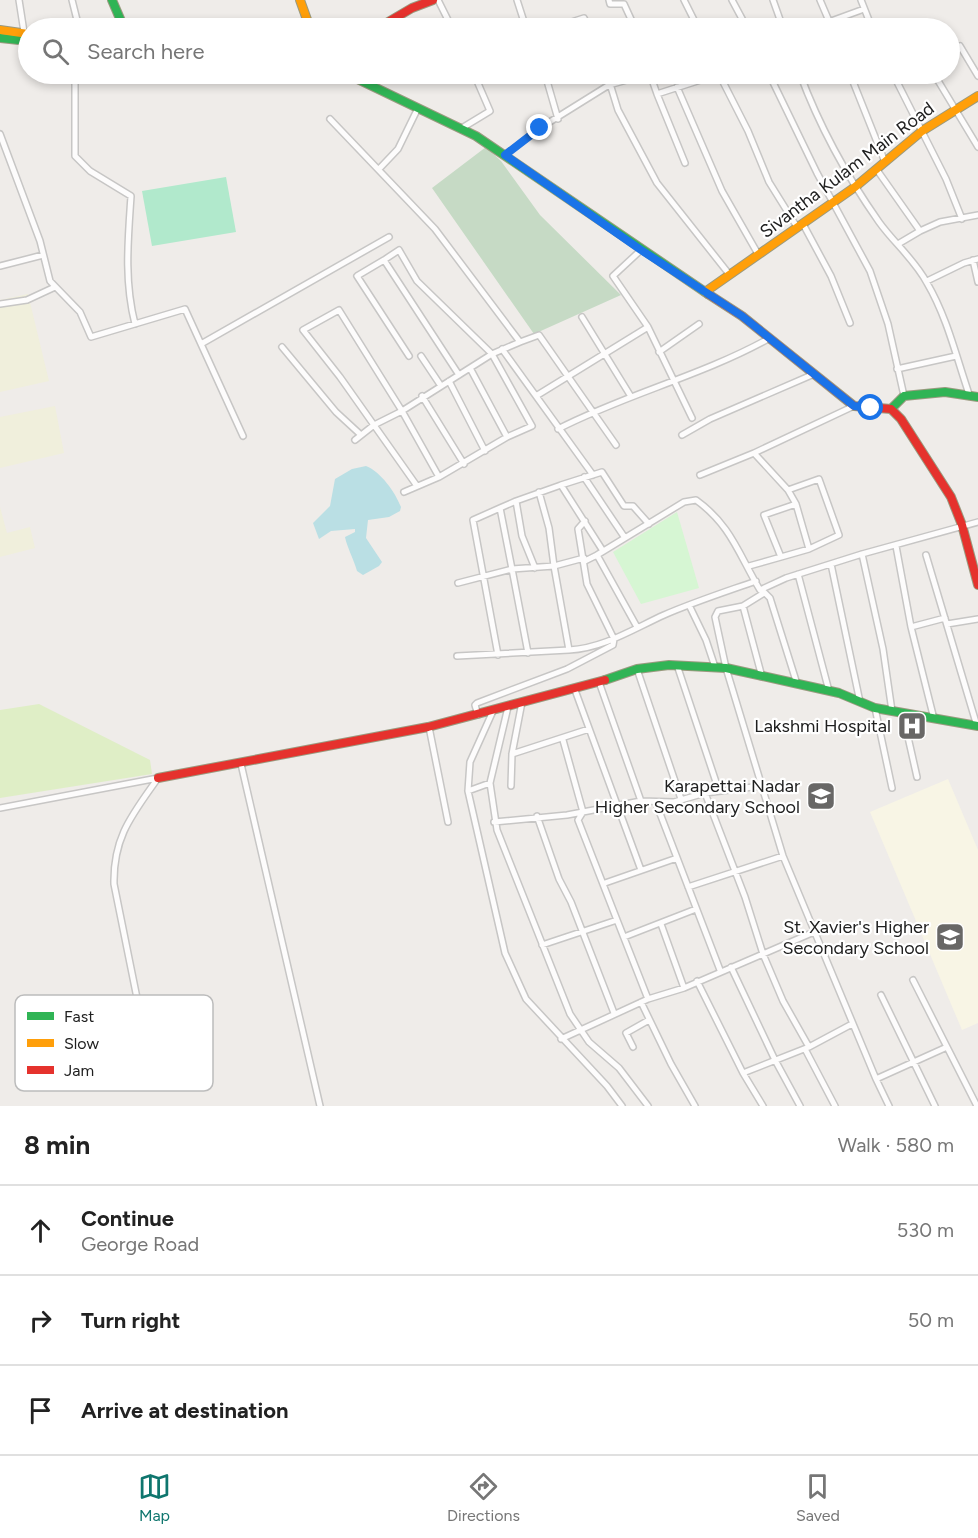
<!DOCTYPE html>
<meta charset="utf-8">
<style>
body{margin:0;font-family:Figtree,sans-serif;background:#f6f6f6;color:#222}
.stop{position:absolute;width:18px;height:18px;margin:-14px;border:4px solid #1a73e8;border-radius:50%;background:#fff}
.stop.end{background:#1a73e8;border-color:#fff;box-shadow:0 2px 6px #0008}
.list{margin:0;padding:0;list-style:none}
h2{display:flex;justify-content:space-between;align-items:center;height:78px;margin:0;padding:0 24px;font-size:26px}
h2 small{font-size:20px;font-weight:400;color:#767676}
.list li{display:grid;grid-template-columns:39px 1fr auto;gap:18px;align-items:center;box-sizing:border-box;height:90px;padding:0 24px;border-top:2px solid #e0e0e0}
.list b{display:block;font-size:22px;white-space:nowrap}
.list p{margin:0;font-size:20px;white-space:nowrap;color:#767676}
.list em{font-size:20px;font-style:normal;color:#767676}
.icon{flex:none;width:33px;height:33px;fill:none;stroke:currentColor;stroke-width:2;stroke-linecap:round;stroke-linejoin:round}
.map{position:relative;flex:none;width:978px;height:1106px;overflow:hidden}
.search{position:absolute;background:#fff;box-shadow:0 3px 9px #0003;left:18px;right:18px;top:18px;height:66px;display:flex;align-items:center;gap:15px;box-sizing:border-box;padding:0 21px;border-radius:33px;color:#767676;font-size:22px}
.sheet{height:348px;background:#fff}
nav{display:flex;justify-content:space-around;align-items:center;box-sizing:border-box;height:84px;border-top:2px solid #e0e0e0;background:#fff;font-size:16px;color:#767676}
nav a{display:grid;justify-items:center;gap:3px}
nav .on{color:#0f766e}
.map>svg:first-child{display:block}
</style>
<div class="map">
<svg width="978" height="1106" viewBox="0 0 978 1106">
<rect width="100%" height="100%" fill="#efece9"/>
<!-- education -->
<path fill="#f8f5e5" d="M948 779 978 850V1023L962 1030 870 812Z"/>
<!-- farmland -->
<path fill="#f0efdc" d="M28 294 49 381 0 392V300Z
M55 406 64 453 0 468V417Z
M0 507 7 533 30 527 35 548 0 557Z"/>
<!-- grass -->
<path fill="#dfeec6" d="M39 704 150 760 152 774 0 798V710Z"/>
<!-- cemetery -->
<path fill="#c6dac5" d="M486 147 501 161 540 215 621 295 534 334 432 188Z"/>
<!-- park -->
<path fill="#d6f6d3" d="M677 512 699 588 641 604 613 552Z"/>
<!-- pitch -->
<path fill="#b1e9cc" d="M226 177 236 232 152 246 142 191Z"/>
<!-- water -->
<path fill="#badfe4" d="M366 466C381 472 395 492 401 507L400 511 389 517 368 520 366 538 382 562 379 566 363 575 357 571C354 560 347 547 345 537L355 532V529L331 531 319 539 313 523 330 506 335 479 352 469Z"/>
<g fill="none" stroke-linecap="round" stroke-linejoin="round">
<!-- street casing -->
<g stroke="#c7c6c5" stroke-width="8">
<path id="street" d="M19 0 24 32
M72 0 79 28
M438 0 452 28
M517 0 526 28
M609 0 610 4H624L635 28
M684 0 698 28
M732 0 747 28
M773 0 783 28
M820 0 832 28
M861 0 872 28
M553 28 584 18 589 28
M812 28 864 9
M960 46 978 76
M75 74V156L90 171 131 196C128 240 124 281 135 324
M545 74 558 119
M607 74 618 110 657 183 729 274
M650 74 657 94 719 74
M719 74 748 131 769 182 797 227
M769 74 817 173 870 271 888 324 904 396
M800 74C820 128 846 175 879 222 894 243 915 260 927 283 947 317 956 356 969 394
M850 74 885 162
M893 74 946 179 962 219
M934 74 978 147
M677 87 722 191 758 254
M657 94 685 163
M330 119 435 229 520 342 492 354 402 411 339 310 303 330 340 377 417 486
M462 128 490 111 474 74
M0 134 40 241 50 281 80 312 91 337 185 309 243 436
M505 155 540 128 609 85 648 74
M379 169 398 149 418 108
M877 170 920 231 898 244
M803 224 831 276 850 323
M920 231 940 222 978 215
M641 250 613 276 648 327 692 418
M384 260 399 250 417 281 492 354 532 426 507 437 439 477 404 492
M973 260 978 282
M0 266 43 255
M927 281 964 263 978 259
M0 304 27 300 55 287
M582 317 630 395
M520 342 539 335 616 445
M201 344 389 237
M282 347 336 412 361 435
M502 349 593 475
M659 352 699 324
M409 356 357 276 384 260 459 375
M421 356 441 386
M470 368 507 437
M897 369 956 356
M449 381 485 451
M422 396 464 464
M536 396 648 327
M558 429C626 394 701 376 768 339
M682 435 710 419 814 374
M355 440 374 425 402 411 439 477
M700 475 754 453
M584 477 625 538
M561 485 602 472 624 506H633L649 524
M788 490 819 479 839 535 809 549 781 557 764 515 796 504 788 490 754 453 854 406
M539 492 549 528 554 566 584 558
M796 504 809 549
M896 546 911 627 934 719
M862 554 883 649 892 711
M597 555 684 502 696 500C731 525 739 555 760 590L786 578 862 554 978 522
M926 555 977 726
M585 561 597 555 637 627
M831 564 860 702
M749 566 781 557
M535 568 522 536 516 501 561 485 603 551
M798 574 829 691
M458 583 512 569 500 508 516 501
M764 592 770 598 797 684
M764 593 743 606 718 611 715 617 726 668 783 856 876 1079 947 1047
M689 605 706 640 715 667
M743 606 762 677
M947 624 978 619
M911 627 945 618
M528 653 512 569 554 566 569 650C604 648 633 629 664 615 694 602 725 592 756 581
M498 655 473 520 500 508
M457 656 569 650
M677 665 719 791
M637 669 681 799
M599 682 641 801
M575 690 641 870
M508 707 490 783 497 830 570 1014 589 1042 619 1068 648 1106
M875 708 892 788
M493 711 470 762 468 791 505 953 526 999 607 1086 622 1106
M478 715 475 705 477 703 567 669 613 645 614 639 587 584 578 529 585 521
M903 715 917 777
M429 727 448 822
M512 754 589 729
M241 764 320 1106
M511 786 512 754 522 702
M468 791 490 783
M705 793 745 897 763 954 814 932
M656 803 720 970
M0 808 158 778
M537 816 559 879 571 902 614 1013
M494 822 567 815 641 801 674 802 705 793 761 786
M605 883 677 858
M688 887 783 856
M617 920 648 999
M661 924 684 988
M624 937 696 909
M542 945 617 920 578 820 583 812 563 740
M731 967 775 1060 800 1106
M913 980 977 1106
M697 981 743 1073 809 1047 852 1024
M881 995 935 1106
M137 998 114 884C113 837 132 815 158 778
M641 1002 671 1064 695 1106
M561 1039 648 999 684 988 763 954 783 1001 809 1047
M633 1047 626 1033 649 1020
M805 1049 835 1106
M743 1073 763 1106
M876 1079 889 1106"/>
</g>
<!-- fast casing -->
<g stroke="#9a9a7f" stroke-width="10">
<path id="fast" d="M112 0 124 28
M0 38 28 41
M347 74 476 136 708 294
M891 409 904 396 945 392 978 397
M605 680 637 669 669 665 726 668 839 693 875 708 978 726"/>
</g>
<!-- slow casing -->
<g stroke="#9a9a7f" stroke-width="10">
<path id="slow" d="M300 0 310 28
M0 30 28 34
M705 292 855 187 922 131 978 96"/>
</g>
<!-- jam casing -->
<g stroke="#9a9a7f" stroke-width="10">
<path id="jam" d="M378 28 412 8 433 0
M708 294 742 316 854 406 891 409 901 419 951 497 962 525 978 585
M158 778 428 727 605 680"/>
</g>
<!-- street -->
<use href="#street" stroke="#fdfcfc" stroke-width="5"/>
<!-- fast -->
<use href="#fast" stroke="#30b455" stroke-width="8"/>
<!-- slow -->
<use href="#slow" stroke="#ff9f0a" stroke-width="8"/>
<!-- jam -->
<use href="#jam" stroke="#e5322d" stroke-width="8"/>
</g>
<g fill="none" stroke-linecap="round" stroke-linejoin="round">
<!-- route -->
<path stroke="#1a73e8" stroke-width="8" d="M540 128 505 155 641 250 742 316 854 406 871 408"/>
</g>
<!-- icons -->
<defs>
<g id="hospital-square" transform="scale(1.5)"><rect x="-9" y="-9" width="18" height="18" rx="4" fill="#686766" stroke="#fff"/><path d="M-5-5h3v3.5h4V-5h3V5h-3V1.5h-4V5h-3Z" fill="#fff"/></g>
<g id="school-square" transform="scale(1.5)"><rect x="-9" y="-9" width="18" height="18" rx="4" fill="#686766" stroke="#fff"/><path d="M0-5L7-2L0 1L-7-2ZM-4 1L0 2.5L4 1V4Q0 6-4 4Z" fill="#fff"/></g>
</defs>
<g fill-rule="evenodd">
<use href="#hospital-square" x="912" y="726"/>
<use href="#school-square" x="821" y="796"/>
<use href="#school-square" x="950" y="937"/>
</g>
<g text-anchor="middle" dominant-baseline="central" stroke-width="4.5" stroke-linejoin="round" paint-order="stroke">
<!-- street labels -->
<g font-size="18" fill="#202020" stroke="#fff">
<text transform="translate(847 170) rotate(-37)">Sivantha Kulam Main Road</text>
</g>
<!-- poi labels -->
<g font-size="18" fill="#202020" stroke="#fff" text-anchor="end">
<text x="891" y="726">Lakshmi Hospital</text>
<text x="800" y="786">Karapettai Nadar<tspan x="800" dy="21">Higher Secondary School</tspan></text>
<text x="929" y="927">St. Xavier's Higher<tspan x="929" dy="21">Secondary School</tspan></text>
</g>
</g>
<!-- legend -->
<rect x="15" y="995" width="198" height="96" rx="9" fill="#fff" stroke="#bcbcbc" stroke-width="1.5"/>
<rect x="27" y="1012" width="27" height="8" fill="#30b455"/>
<rect x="27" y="1039" width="27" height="8" fill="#ff9f0a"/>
<rect x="27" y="1066" width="27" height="8" fill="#e5322d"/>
<g font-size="16" fill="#202020">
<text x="64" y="1022">Fast</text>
<text x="64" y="1049">Slow</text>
<text x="64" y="1076">Jam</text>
</g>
</svg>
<div class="stop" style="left:871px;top:408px"></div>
<div class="stop end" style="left:540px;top:128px"></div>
<div class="search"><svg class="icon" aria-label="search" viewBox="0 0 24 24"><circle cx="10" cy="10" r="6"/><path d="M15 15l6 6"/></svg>Search here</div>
</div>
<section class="sheet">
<h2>8 min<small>Walk · 580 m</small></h2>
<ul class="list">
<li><svg class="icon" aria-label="ahead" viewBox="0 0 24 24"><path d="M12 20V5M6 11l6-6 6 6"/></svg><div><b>Continue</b><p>George Road</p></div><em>530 m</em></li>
<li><svg class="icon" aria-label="right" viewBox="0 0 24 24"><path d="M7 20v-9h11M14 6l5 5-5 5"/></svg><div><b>Turn right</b></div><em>50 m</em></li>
<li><svg class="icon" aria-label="arrive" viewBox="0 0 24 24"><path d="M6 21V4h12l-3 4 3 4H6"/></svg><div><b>Arrive at destination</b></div></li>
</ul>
</section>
<nav>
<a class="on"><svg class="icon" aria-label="map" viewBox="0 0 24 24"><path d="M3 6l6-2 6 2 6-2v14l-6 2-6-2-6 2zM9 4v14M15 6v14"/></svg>Map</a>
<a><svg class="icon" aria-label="directions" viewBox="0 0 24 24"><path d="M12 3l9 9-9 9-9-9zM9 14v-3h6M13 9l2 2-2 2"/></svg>Directions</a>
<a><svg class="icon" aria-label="saved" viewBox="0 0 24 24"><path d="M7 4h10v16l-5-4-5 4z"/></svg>Saved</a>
</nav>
